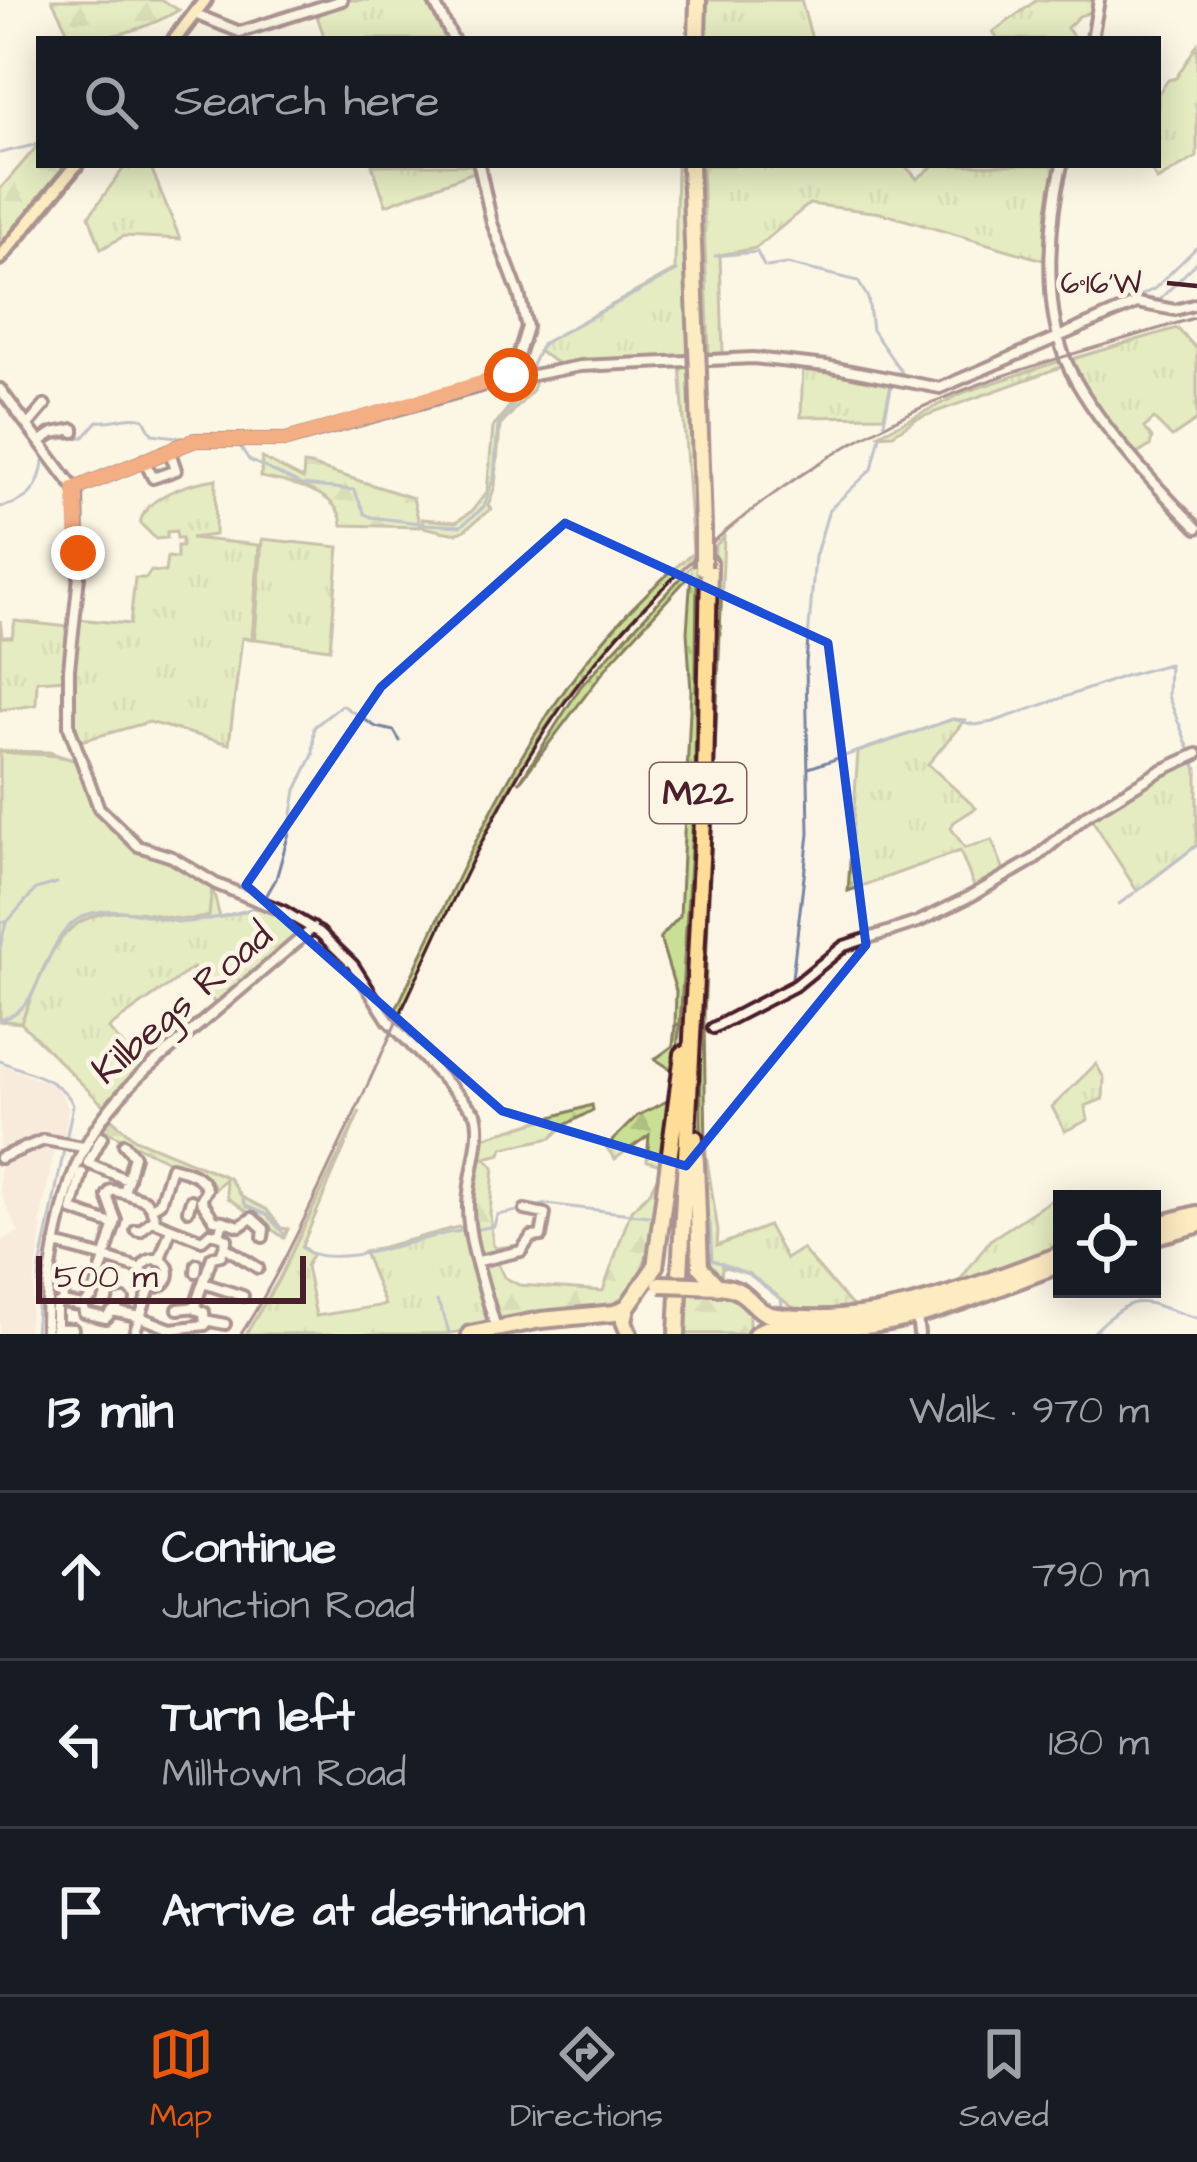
<!DOCTYPE html>
<meta charset="utf-8">
<style>
body{margin:0;font-family:"Architects Daughter",sans-serif;background:#20242c;color:#f1f3f6}
.controls{position:absolute;right:36px;bottom:36px;display:grid;overflow:hidden;border-radius:0px;box-shadow:0 6px 30px #0003}
.controls button{width:108px;height:108px;display:grid;place-items:center;padding:0;border:0;border-bottom:3px solid #363941;background:#171b24;color:#f1f3f6;font:60px sans-serif}
.scale{position:absolute;left:36px;bottom:30px;width:270px;box-sizing:border-box;padding-left:12px;border:6px solid #4a1f2b;border-top:0;font-size:33px;line-height:42px;white-space:nowrap;color:#4a1f2b;-webkit-text-stroke:9px #fcf5e5;paint-order:stroke}
.stop{position:absolute;width:36px;height:36px;margin:-27px;border:9px solid #ea580c;border-radius:50%;background:#fff}
.stop.end{background:#ea580c;border-color:#fff;box-shadow:0 3px 12px #0008}
.list{margin:0;padding:0;list-style:none}
h2{display:flex;justify-content:space-between;align-items:center;height:156px;margin:0;padding:0 48px;font-size:51px}
h2 small{font-size:39px;font-weight:400;color:#9ea1a6}
.list li{display:grid;grid-template-columns:78px 1fr auto;gap:36px;align-items:center;box-sizing:border-box;height:168px;padding:0 48px;border-top:3px solid #363941}
.list b{display:block;font-size:45px;white-space:nowrap}
.list p{margin:0;font-size:39px;white-space:nowrap;color:#9ea1a6}
.list em{font-size:39px;font-style:normal;color:#9ea1a6}
.icon{flex:none;width:66px;height:66px;fill:none;stroke:currentColor;stroke-width:2;stroke-linecap:round;stroke-linejoin:round}
.map{position:relative;flex:none;width:1197px;height:1334px;overflow:hidden}
.search{position:absolute;background:#171b24;box-shadow:0 6px 30px #0003;left:36px;right:36px;top:36px;height:132px;display:flex;align-items:center;gap:30px;box-sizing:border-box;padding:0 42px;border-radius:0px;color:#9ea1a6;font-size:45px}
.sheet{height:660px;background:#171b24}
nav{display:flex;justify-content:space-around;align-items:center;box-sizing:border-box;height:168px;border-top:3px solid #363941;background:#171b24;font-size:33px;color:#9ea1a6}
nav a{display:grid;justify-items:center;gap:6px}
nav .on{color:#ea580c}
.map>svg:first-child{display:block}
</style>
<div class="map">
<svg width="1197" height="1334" viewBox="0 0 1197 1334">
<defs>
<pattern id="grass-tufts" width="24" height="20" patternUnits="userSpaceOnUse" patternTransform="scale(3)"><rect width="24" height="20" fill="#c9df94"/><path d="M3 7l-1-3M5 7V3M7 7l1-3M15 17l-1-3M17 17v-4M19 17l1-3" fill="none" stroke="#aebf80"/></pattern>
<pattern id="forest-firs" width="22" height="20" patternUnits="userSpaceOnUse" patternTransform="scale(3)"><rect width="22" height="20" fill="#c9df94"/><path d="M5 1l3.5 6h-7zM16 11l3.5 6h-7z" fill="#aebf80"/></pattern>
</defs>
<rect width="100%" height="100%" fill="#fcf5e5"/>
<filter id="ink" filterUnits="userSpaceOnUse"><feTurbulence type="fractalNoise" baseFrequency=".00833" numOctaves="2"/><feDisplacementMap in="SourceGraphic" scale="24" xChannelSelector="R" yChannelSelector="G"/><feConvolveMatrix kernelMatrix="1 2 1 2 8 2 1 2 1" color-interpolation-filters="sRGB"/></filter>
<g filter="url(#ink)">
<!-- built -->
<path fill="#f3ddd1" d="M0 1064 57 1087 68 1107 64 1139H56L40 1224 42 1230 27 1334H0V1242L19 1232 0 1192Z"/>
<!-- grass -->
<path fill="url(#grass-tufts)" stroke="#8a7f60" stroke-width="3" d="M349 0H431L450 39H325L316 13Z
M703 0H801L812 39H702Z
M1037 0H1097L1095 11 1079 16 1067 28 1075 39H998L993 32Z
M1197 45V157L1157 180 1148 165H1158V94L1168 80 1176 78Z
M126 165H150L180 239 124 236 101 249 89 216Z
M372 165H477V171L386 205Z
M677 165H685L691 357 562 366 538 351 543 343 675 270Z
M702 165H905L917 179 934 165H1060L1050 262 881 213 809 204 756 248 720 255 723 355H709Z
M1177 328 1197 349V420L1172 437 1154 419 1144 428 1152 438 1150 446 1137 454 1101 412 1069 360Z
M1057 362 1064 366 916 419 893 434 877 435 965 392Z
M680 364H692L697 554C644 606 592 659 551 720 487 815 444 922 395 1025L391 1020C471 852 541 672 693 553Z
M803 365 892 380 884 416 801 417Z
M535 376 533 390 500 426 495 486 488 506 491 509C454 536 470 538 423 527L422 519 456 522 472 511 487 492 493 427 523 389 526 378Z
M216 479 215 535 191 538 259 545 252 639 242 638 229 744 149 722 77 742 71 679 77 619 130 624 135 578H146L151 571 165 572 167 557 177 558V546H182V538H177L176 531 167 532V538L156 539 140 523C146 495 190 483 216 479Z
M724 537 704 1016 706 1154 718 1231 717 1246 768 1226 786 1259 802 1249 854 1308 850 1312 796 1310 749 1274 722 1266 721 1281 703 1263 699 985 715 546Z
M262 539 339 547 330 649 255 639Z
M697 560 695 782 680 1025H675L676 991 660 938 680 916 691 691 687 632 691 574 613 659 519 783 581 686Z
M0 620 2 637H12L15 621 69 627 66 679 37 681 36 705 0 710Z
M953 719 965 720 928 764 976 808 954 822 951 828 965 848 992 840 1005 873 976 891 960 851 848 891 858 752Z
M0 751 49 752 79 762C90 790 98 816 122 836 144 855 200 867 212 889 216 897 217 909 220 917L258 908 262 903 308 930 216 1006 193 968 111 1026 109 1029 144 1070 105 1107 21 1023 0 1021Z
M1193 760 1197 769V845L1137 891 1090 816 1165 770Z
M1096 1064 1104 1078 1103 1099 1085 1106 1088 1120 1065 1131 1052 1107Z
M360 1111 302 1246 312 1255 306 1266 316 1316 385 1305 364 1252 458 1227 468 1229 492 1326 446 1334H246L279 1279Z
M1059 1195 1062 1249 957 1284 990 1240Z"/>
<!-- forest -->
<path fill="url(#forest-firs)" stroke="#8a7f60" stroke-width="3" d="M52 0H161L179 10C149 28 107 41 71 38Z
M39 144V165H69L0 249V189Z
M262 458 303 479 304 464 310 465 413 498 420 527 342 525C340 491 291 483 261 477Z
M675 1025H680L661 1174 658 1164 647 1161 649 1135 615 1159 606 1147 637 1116 669 1100 672 1070 655 1059 673 1046Z
M592 1105 593 1110 565 1125 551 1138 503 1148 501 1154 485 1158 494 1167 490 1213 493 1245 496 1248 520 1245 523 1248 480 1259 469 1206 479 1139Z
M107 1115 135 1139 229 1178 242 1197 267 1210 281 1228 288 1229 284 1238 228 1198 225 1179 204 1201 213 1183 102 1129Z
M658 1176 661 1177C647 1232 658 1260 618 1306L498 1322 484 1271 487 1262 496 1259 504 1277 519 1285 603 1291 631 1210 650 1192Z
M683 1290 729 1291 749 1310V1334H681Z"/>
<!-- pitch -->
<path fill="#c9df94" stroke="#8a7f60" stroke-width="3" d="M0 751C28 757 52 751 79 762 91 794 103 831 137 846 149 851 162 854 173 860 188 867 198 879 212 887L209 916C178 924 167 915 137 912 57 904 47 963 21 1022L0 1021Z"/>
<g fill="none" stroke-linecap="round" stroke-linejoin="round">
<!-- stream -->
<path stroke="#7984a4" stroke-width="3" d="M0 153 39 144
M715 256 757 252 764 266
M767 267 787 264 858 281 868 298 872 330 905 377
M1143 297 1173 303 1184 311 1197 309
M1160 299 1197 262
M1113 309 1154 289 1197 247
M1014 352 1044 339
M529 371 543 343 677 271
M884 422 892 383
M47 444 48 440 84 437 98 421C115 423 129 414 144 419L152 434 185 438
M193 444H212
M217 444 240 446 249 460 302 485 354 490 365 514 371 517 419 523
M0 507C33 502 42 483 44 452
M422 524 461 526 484 507 494 476 498 425 525 392 530 380
M809 768 953 719 975 725 993 722 1125 676 1169 664 1168 696 1197 769
M1137 891 1197 845
M265 898 276 879 289 833 296 790 313 755 314 727 342 705 376 727 394 731 400 741
M1119 904 1134 893
M0 922H7L36 889 57 883
M0 948 6 922
M792 978 809 834 806 663 815 557 829 510 872 469 880 436
M0 1020C49 1007 39 934 86 915 118 903 149 918 178 922 196 924 243 912 260 906
M0 1061C24 1072 63 1079 73 1105L40 1269 35 1334
M243 1200 246 1206 267 1215 285 1235
M710 1223 712 1260 749 1274 781 1299 782 1306
M301 1247C328 1272 413 1240 448 1233 463 1230 478 1230 494 1226L497 1215C503 1214 543 1206 545 1204L657 1217
M437 1301 443 1314
M444 1316 449 1332
M1092 1334C1139 1286 1140 1303 1197 1318"/>
<!-- minor casing -->
<g stroke="#4a1f2b" stroke-width="16">
<path id="minor" d="M433 0 453 39
M195 14 240 32 342 0
M1092 39 1099 0
M479 165 492 223 519 294 527 327 511 378
M1062 165C1049 219 1044 296 1062 350 1079 405 1156 487 1197 528
M0 389 77 492 79 576 69 669V727L99 808 138 846 172 857 216 884 283 911 320 933 353 965 388 1020 476 1114C484 1137 467 1180 468 1208 468 1247 486 1290 496 1329
M28 425 45 405
M41 441 53 433 74 429V432
M144 460 153 478 176 470 172 458
M75 489 195 440H286L492 383 580 366 753 358 826 366 940 388 1137 303 1175 310 1197 304
M713 1028 796 985 844 946 918 922 971 896 1033 860 1087 815 1160 771 1197 754
M102 1137 88 1163 128 1180
M0 1158 44 1140 83 1147
M171 1167C186 1171 201 1174 207 1189L201 1200 214 1220 223 1221 219 1235 210 1233 202 1240 156 1222 151 1208 160 1203Z
M82 1173 72 1210 115 1225
M124 1193 145 1200 151 1208
M188 1210 191 1200
M223 1221 240 1226 252 1218 264 1229 263 1237
M136 1230 140 1231 154 1218
M55 1244 101 1256
M225 1247 258 1268
M106 1253 116 1220 107 1196 111 1190 124 1193 134 1156 124 1144
M141 1273a14 14 0 1 1 28 0a14 14 0 1 1-28 0Z
M109 1259 141 1269
M159 1261 171 1229
M479 1261 521 1251 531 1237 541 1236 545 1214 525 1210
M196 1272 197 1264
M203 1283 243 1296
M151 1285 140 1317 171 1329
M62 1301 66 1279
M83 1306 93 1296 104 1261
M178 1309 196 1307
M116 1312 119 1301 124 1300
M917 1316 919 1334
M205 1320 225 1324
M55 1328 73 1329
M46 1334C45 1302 50 1272 56 1241 70 1165 89 1123 146 1070L313 928
M56 1334V1305L62 1302 83 1306 84 1313 106 1318 113 1311 140 1317 134 1334
M171 1334V1329L205 1325 204 1312 197 1310 196 1303 212 1257 221 1255 227 1239 219 1235"/>
</g>
<!-- major casing -->
<g stroke="#4a1f2b" stroke-width="20">
<path id="major" d="M175 39 205 0
M0 258 76 165"/>
</g>
<!-- highway casing -->
<g stroke="#4a1f2b" stroke-width="22">
<path id="highway" d="M697 39 698 0
M690 165 697 349
M698 372 703 529
M695 1138 700 1267 718 1287
M1152 1226 1197 1214
M1152 1237 1197 1225
M693 1285C707 1286 725 1284 738 1291 753 1299 757 1314 776 1316 875 1329 971 1287 1062 1254
M470 1334 541 1320 615 1313 627 1307
M629 1334 624 1321 627 1307 655 1267 683 1054
M677 1334 705 781 709 563
M756 1334C776 1318 829 1329 856 1327 926 1321 996 1287 1062 1264"/>
</g>
<!-- minor -->
<use href="#minor" stroke="#fcf5e5" stroke-width="8"/>
<!-- major -->
<use href="#major" stroke="#fedd96" stroke-width="10"/>
<!-- highway -->
<use href="#highway" stroke="#fedd96" stroke-width="14"/>
<!-- rail -->
<path stroke="#4a1f2b" stroke-width="3" d="M241 1334C284 1268 315 1195 349 1125 406 1004 460 873 528 758 613 617 743 499 889 423 987 373 1093 350 1197 317"/>
<!-- highway-bridge casing -->
<g stroke="#4a1f2b" stroke-width="22" stroke-linecap="butt">
<path id="highway-bridge" d="M697 349 698 372
M703 529V567
M660 1284 693 1285"/>
</g>
<!-- highway-bridge -->
<use href="#highway-bridge" stroke="#fedd96" stroke-width="14"/>
</g>
</g>
<g fill="none" stroke-linecap="round" stroke-linejoin="round" filter="url(#ink)">
<!-- route -->
<path stroke="#ea580c" stroke-width="15" d="M78 553 75 489 195 440H286L511 375"/>
</g>
<!-- marked area -->
<path d="M0 0H1197V1334H0ZM565 523 828 643 866 945 686 1166 502 1111 246 885 381 687Z" fill="#fcf5e5" fill-opacity=".55" fill-rule="evenodd"/>
<path fill="none" stroke="#1d4ed8" stroke-width="9" stroke-linejoin="round" d="M565 523 828 643 866 945 686 1166 502 1111 246 885 381 687Z"/>
<!-- ticks -->
<path fill="none" stroke="#4a1f2b" stroke-width="4.5" d="M1167 283 1197 286"/>
<g text-anchor="middle" dominant-baseline="central" stroke-width="10" stroke-linejoin="round" paint-order="stroke">
<!-- shield labels -->
<rect fill="#fcf5e5" stroke="#7f5f63" stroke-width="3" x="650" y="763" width="96" height="60" rx="9"/>
<g font-size="36" font-weight="bold" fill="#4a1f2b">
<text x="698" y="793">M22</text>
</g>
<!-- street labels -->
<g font-size="39" fill="#4a1f2b" stroke="#fcf5e5">
<text transform="translate(183 1004) rotate(-41)">Kilbegs Road</text>
</g>
</g>
<g font-size="30" text-anchor="middle" fill="#4a1f2b" stroke="#fcf5e5" stroke-width="10" stroke-linejoin="round" paint-order="stroke">
<text x="1101" y="293">6°16'W</text>
</g>
</svg>
<div class="controls">
<button><svg class="icon" aria-label="locate" viewBox="0 0 24 24"><circle cx="12" cy="12" r="6"/><path d="M12 2v4M12 18v4M2 12h4M18 12h4"/></svg></button>
</div>
<div class="scale">500 m</div>
<div class="stop" style="left:511px;top:375px"></div>
<div class="stop end" style="left:78px;top:553px"></div>
<div class="search"><svg class="icon" aria-label="search" viewBox="0 0 24 24"><circle cx="10" cy="10" r="6"/><path d="M15 15l6 6"/></svg>Search here</div>
</div>
<section class="sheet">
<h2>13 min<small>Walk · 970 m</small></h2>
<ul class="list">
<li><svg class="icon" aria-label="ahead" viewBox="0 0 24 24"><path d="M12 20V5M6 11l6-6 6 6"/></svg><div><b>Continue</b><p>Junction Road</p></div><em>790 m</em></li>
<li><svg class="icon" aria-label="left" viewBox="0 0 24 24"><path d="M17 20v-9H6M10 6l-5 5 5 5"/></svg><div><b>Turn left</b><p>Milltown Road</p></div><em>180 m</em></li>
<li><svg class="icon" aria-label="arrive" viewBox="0 0 24 24"><path d="M6 21V4h12l-3 4 3 4H6"/></svg><div><b>Arrive at destination</b></div></li>
</ul>
</section>
<nav>
<a class="on"><svg class="icon" aria-label="map" viewBox="0 0 24 24"><path d="M3 6l6-2 6 2 6-2v14l-6 2-6-2-6 2zM9 4v14M15 6v14"/></svg>Map</a>
<a><svg class="icon" aria-label="directions" viewBox="0 0 24 24"><path d="M12 3l9 9-9 9-9-9zM9 14v-3h6M13 9l2 2-2 2"/></svg>Directions</a>
<a><svg class="icon" aria-label="saved" viewBox="0 0 24 24"><path d="M7 4h10v16l-5-4-5 4z"/></svg>Saved</a>
</nav>
